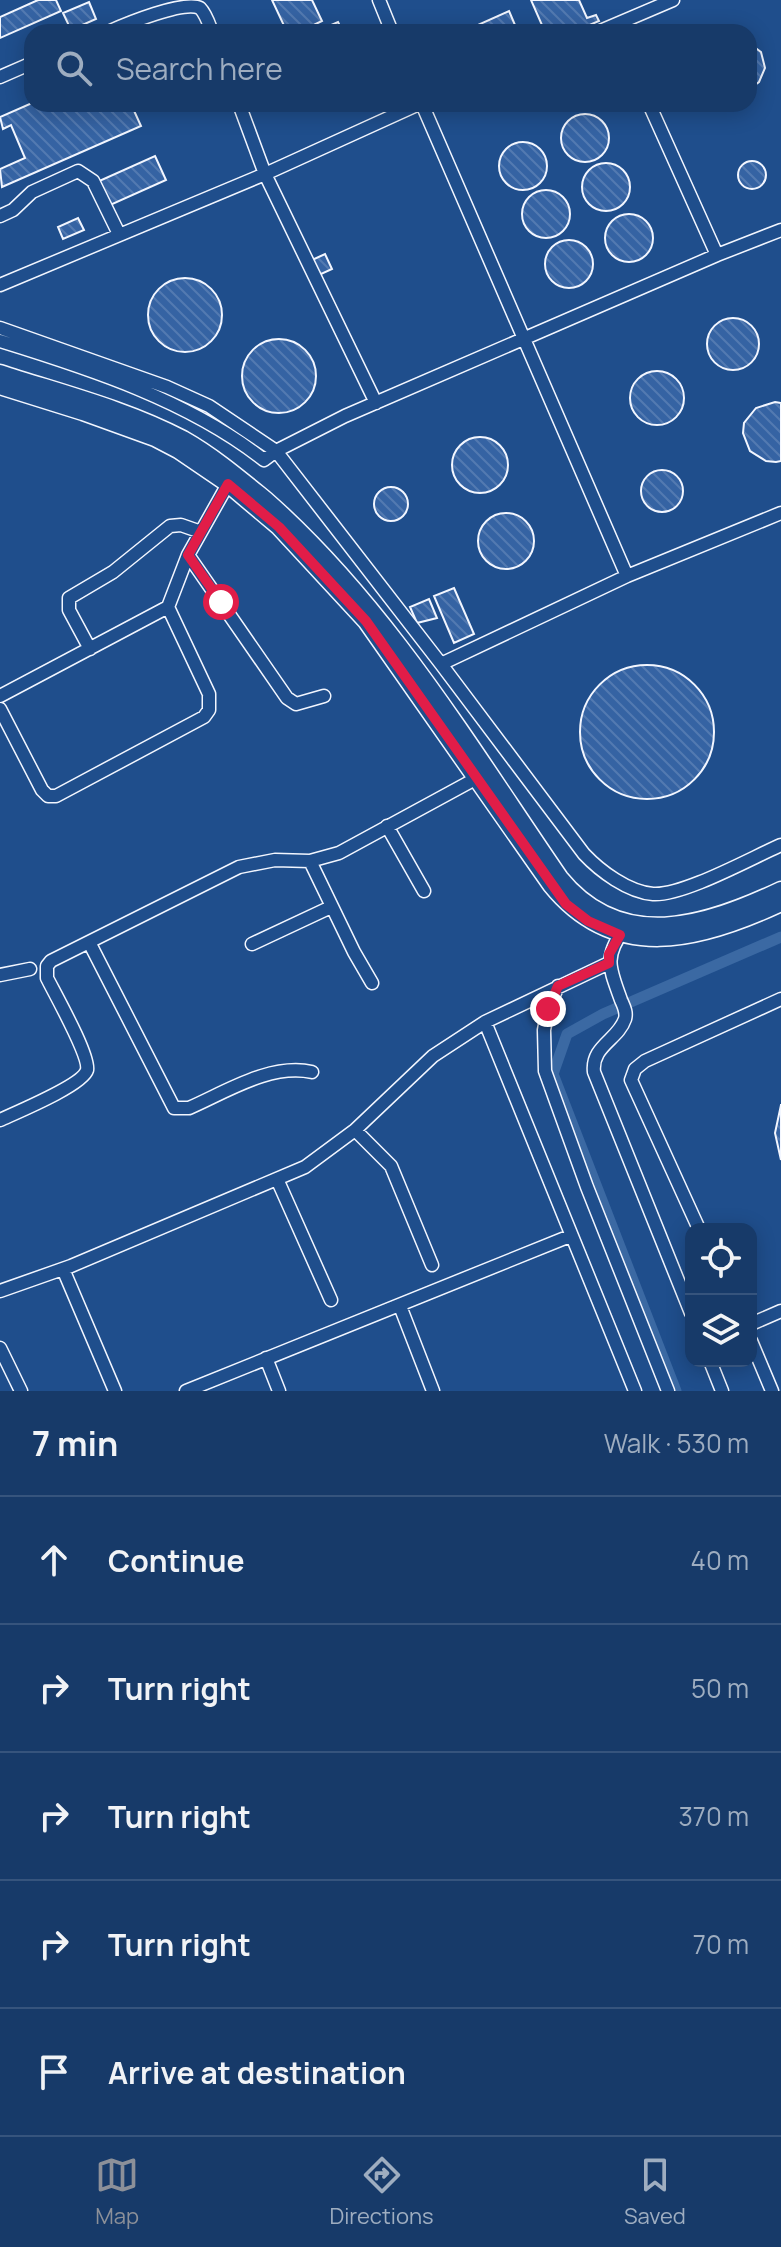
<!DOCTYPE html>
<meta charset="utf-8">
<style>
body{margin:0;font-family:Manrope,sans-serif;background:#20416f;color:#f1f3f6}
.controls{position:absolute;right:24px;bottom:24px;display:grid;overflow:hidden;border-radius:16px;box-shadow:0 4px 20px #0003}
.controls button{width:72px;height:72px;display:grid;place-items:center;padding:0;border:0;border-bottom:2px solid #36547d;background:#173a69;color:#f1f3f6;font:40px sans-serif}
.stop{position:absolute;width:24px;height:24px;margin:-18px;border:6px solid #e11d48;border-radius:50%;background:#fff}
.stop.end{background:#e11d48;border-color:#fff;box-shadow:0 2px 8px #0008}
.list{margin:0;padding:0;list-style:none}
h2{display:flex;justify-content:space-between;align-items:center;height:104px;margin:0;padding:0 32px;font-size:34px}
h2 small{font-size:26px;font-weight:400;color:#9eadc0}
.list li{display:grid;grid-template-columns:52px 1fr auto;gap:24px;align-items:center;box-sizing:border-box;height:128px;padding:0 32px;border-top:2px solid #36547d}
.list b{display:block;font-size:30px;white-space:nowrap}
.list em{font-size:26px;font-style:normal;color:#9eadc0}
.icon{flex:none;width:44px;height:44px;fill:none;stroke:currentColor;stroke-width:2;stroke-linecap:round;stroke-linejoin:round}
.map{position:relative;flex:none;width:781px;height:1391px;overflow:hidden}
.search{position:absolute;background:#173a69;box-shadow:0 4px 20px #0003;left:24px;right:24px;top:24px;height:88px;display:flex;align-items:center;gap:20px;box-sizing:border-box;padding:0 28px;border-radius:24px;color:#9eadc0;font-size:30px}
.sheet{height:744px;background:#173a69}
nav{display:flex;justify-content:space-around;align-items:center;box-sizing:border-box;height:112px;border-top:2px solid #36547d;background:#173a69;font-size:22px;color:#9eadc0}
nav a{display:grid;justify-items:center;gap:4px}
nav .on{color:#8c9099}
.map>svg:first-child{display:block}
</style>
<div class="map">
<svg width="781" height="1391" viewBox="0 0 781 1391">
<defs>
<pattern id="building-back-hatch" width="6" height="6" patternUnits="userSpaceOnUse" patternTransform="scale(2)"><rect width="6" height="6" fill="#3563a3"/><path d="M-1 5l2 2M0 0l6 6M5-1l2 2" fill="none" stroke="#537ab1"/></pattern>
</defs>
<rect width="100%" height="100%" fill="#1f4e8c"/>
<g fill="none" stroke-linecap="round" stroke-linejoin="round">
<!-- canal -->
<path stroke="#3b69a3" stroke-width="11" d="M676 1391 553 1074 567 1034 603 1014 781 937"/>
</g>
<!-- building -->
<path fill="url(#building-back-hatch)" stroke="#f2f6ff" stroke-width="2" d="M38 0H56L61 11 0 38V17Z
M272 0H312L322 21 299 32H287Z
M531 0H579L587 18 596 15 599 21 573 32H545Z
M89 2 96 19 71 30 63 13Z
M509 11 518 32H472L471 28Z
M338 22 343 32H315Z
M749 43 761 52 765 68 759 82 749 89Z
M32 103 131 104 141 126 2 187 0 169 25 158 11 125 3 129 0 117Z
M561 138a24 24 0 1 1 48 0a24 24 0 1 1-48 0Z
M499 166a24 24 0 1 1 48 0a24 24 0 1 1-48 0Z
M155 156 166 180 108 206 97 182Z
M738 175a14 14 0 1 1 28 0a14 14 0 1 1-28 0Z
M582 187a24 24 0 1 1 48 0a24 24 0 1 1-48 0Z
M522 214a24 24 0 1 1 48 0a24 24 0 1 1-48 0Z
M605 238a24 24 0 1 1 48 0a24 24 0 1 1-48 0Z
M78 218 84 230 63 239 58 227Z
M545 264a24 24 0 1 1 48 0a24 24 0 1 1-48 0Z
M325 254 332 269 319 275 312 260Z
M148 315a37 37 0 1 1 74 0a37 37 0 1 1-74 0Z
M707 344a26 26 0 1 1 52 0a26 26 0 1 1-52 0Z
M242 376a37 37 0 1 1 74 0a37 37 0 1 1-74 0Z
M630 398a27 27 0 1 1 54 0a27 27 0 1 1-54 0Z
M775 402 781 403V461L776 462 766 461 750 451 743 433 744 423 756 408Z
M452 465a28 28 0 1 1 56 0a28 28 0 1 1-56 0Z
M641 491a21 21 0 1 1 42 0a21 21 0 1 1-42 0Z
M374 504a17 17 0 1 1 34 0a17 17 0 1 1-34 0Z
M478 541a28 28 0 1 1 56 0a28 28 0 1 1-56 0Z
M454 588 474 634 454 643 434 596Z
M429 599 437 618 417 623 410 607Z
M580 732a67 67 0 1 1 134 0a67 67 0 1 1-134 0Z
M781 1105V1104V1160L775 1133Z"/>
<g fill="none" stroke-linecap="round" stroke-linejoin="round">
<!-- minor casing -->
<g stroke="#f2f6ff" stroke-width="15">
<path id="minor" d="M379 0 392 32
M108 32C126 24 184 0 200 8 206 14 209 24 212 32
M598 32 673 0
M0 77 32 63
M239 104 265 174 376 403
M422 104 627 576 781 513
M649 104 717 255
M0 216 13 210 32 192 78 171 93 181 119 234
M0 285 265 174 419 104
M0 328 167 387 209 406 276 451 441 664 584 854C600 871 628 892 653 894 683 896 751 858 781 845
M0 341C91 369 189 401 264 460L276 451 345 416 717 255 781 230
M188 555 287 698 296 704 324 696
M90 649 69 610V598L113 572 170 526 181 525 201 532
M441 664 627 576
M0 696 168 607 188 555 228 484
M0 709 42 790 48 796H56L204 717 209 710V694L168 607
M387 826 424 891
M310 861 354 952 372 983
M624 929C603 958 610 969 621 1000 624 1007 627 1012 625 1019 618 1040 591 1046 594 1072L691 1313
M89 942 174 1108H189C226 1092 270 1063 312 1072
M252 944 331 907
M609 963 485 1022 635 1391
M0 975 30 969
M558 986 548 1009 544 1030 545 1071 587 1187 668 1391
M0 1120C15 1113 83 1085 87 1070 90 1056 55 994 47 978V966L51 961 239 867 275 860 310 861 339 853 477 778
M355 1130 391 1166 432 1265
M277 1179 331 1300
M699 1229 631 1080 635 1069 645 1061 781 999
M63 1269 115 1391
M0 1291 71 1266 305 1167 355 1130 433 1056 485 1022
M400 1306 433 1391
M751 1324 781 1311
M751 1341 772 1391
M0 1348 21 1391
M266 1358 279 1391
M710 1361 722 1391
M186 1391 570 1236"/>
</g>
<!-- major casing -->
<g stroke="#f2f6ff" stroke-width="19">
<path id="major" d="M0 373C61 393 126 409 183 439 213 456 239 478 266 500 386 606 470 747 560 878 621 953 705 926 781 890
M0 386 83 412 155 438 178 450 228 484 279 527 366 621 551 885C615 964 700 941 781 903"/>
</g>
<!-- minor -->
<use href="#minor" stroke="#1f4e8c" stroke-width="12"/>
<!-- major -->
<use href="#major" stroke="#1f4e8c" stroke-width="16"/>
</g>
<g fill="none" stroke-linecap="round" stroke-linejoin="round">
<!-- route -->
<path stroke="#e11d48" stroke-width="10" d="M221 602 188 555 228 484 279 527 366 621 566 904 588 921 620 935 609 954V963L558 986 548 1009"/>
</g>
</svg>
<div class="controls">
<button><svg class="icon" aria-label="locate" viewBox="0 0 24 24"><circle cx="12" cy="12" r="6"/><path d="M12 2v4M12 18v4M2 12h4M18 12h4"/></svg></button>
<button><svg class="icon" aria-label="layers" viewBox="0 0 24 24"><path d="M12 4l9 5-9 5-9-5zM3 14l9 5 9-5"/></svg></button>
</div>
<div class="stop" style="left:221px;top:602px"></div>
<div class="stop end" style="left:548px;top:1009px"></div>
<div class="search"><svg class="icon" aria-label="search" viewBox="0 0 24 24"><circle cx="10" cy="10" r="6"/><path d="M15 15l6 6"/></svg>Search here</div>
</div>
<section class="sheet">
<h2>7 min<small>Walk · 530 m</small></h2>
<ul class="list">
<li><svg class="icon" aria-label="ahead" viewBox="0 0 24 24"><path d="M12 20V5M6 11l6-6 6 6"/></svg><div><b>Continue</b></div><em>40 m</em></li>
<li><svg class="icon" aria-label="right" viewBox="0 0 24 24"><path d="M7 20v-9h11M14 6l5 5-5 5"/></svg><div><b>Turn right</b></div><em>50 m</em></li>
<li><svg class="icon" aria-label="right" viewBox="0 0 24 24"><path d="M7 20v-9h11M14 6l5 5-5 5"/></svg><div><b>Turn right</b></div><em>370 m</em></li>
<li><svg class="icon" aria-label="right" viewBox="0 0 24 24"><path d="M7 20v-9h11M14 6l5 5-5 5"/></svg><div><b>Turn right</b></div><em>70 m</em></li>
<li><svg class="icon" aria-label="arrive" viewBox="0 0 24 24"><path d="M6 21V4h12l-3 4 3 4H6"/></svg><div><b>Arrive at destination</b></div></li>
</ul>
</section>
<nav>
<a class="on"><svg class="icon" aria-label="map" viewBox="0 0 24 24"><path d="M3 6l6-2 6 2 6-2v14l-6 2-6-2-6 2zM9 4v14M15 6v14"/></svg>Map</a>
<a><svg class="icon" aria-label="directions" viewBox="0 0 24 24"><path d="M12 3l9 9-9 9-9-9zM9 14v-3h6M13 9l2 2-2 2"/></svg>Directions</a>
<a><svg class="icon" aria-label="saved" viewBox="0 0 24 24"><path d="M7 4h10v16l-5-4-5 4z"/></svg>Saved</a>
</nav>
